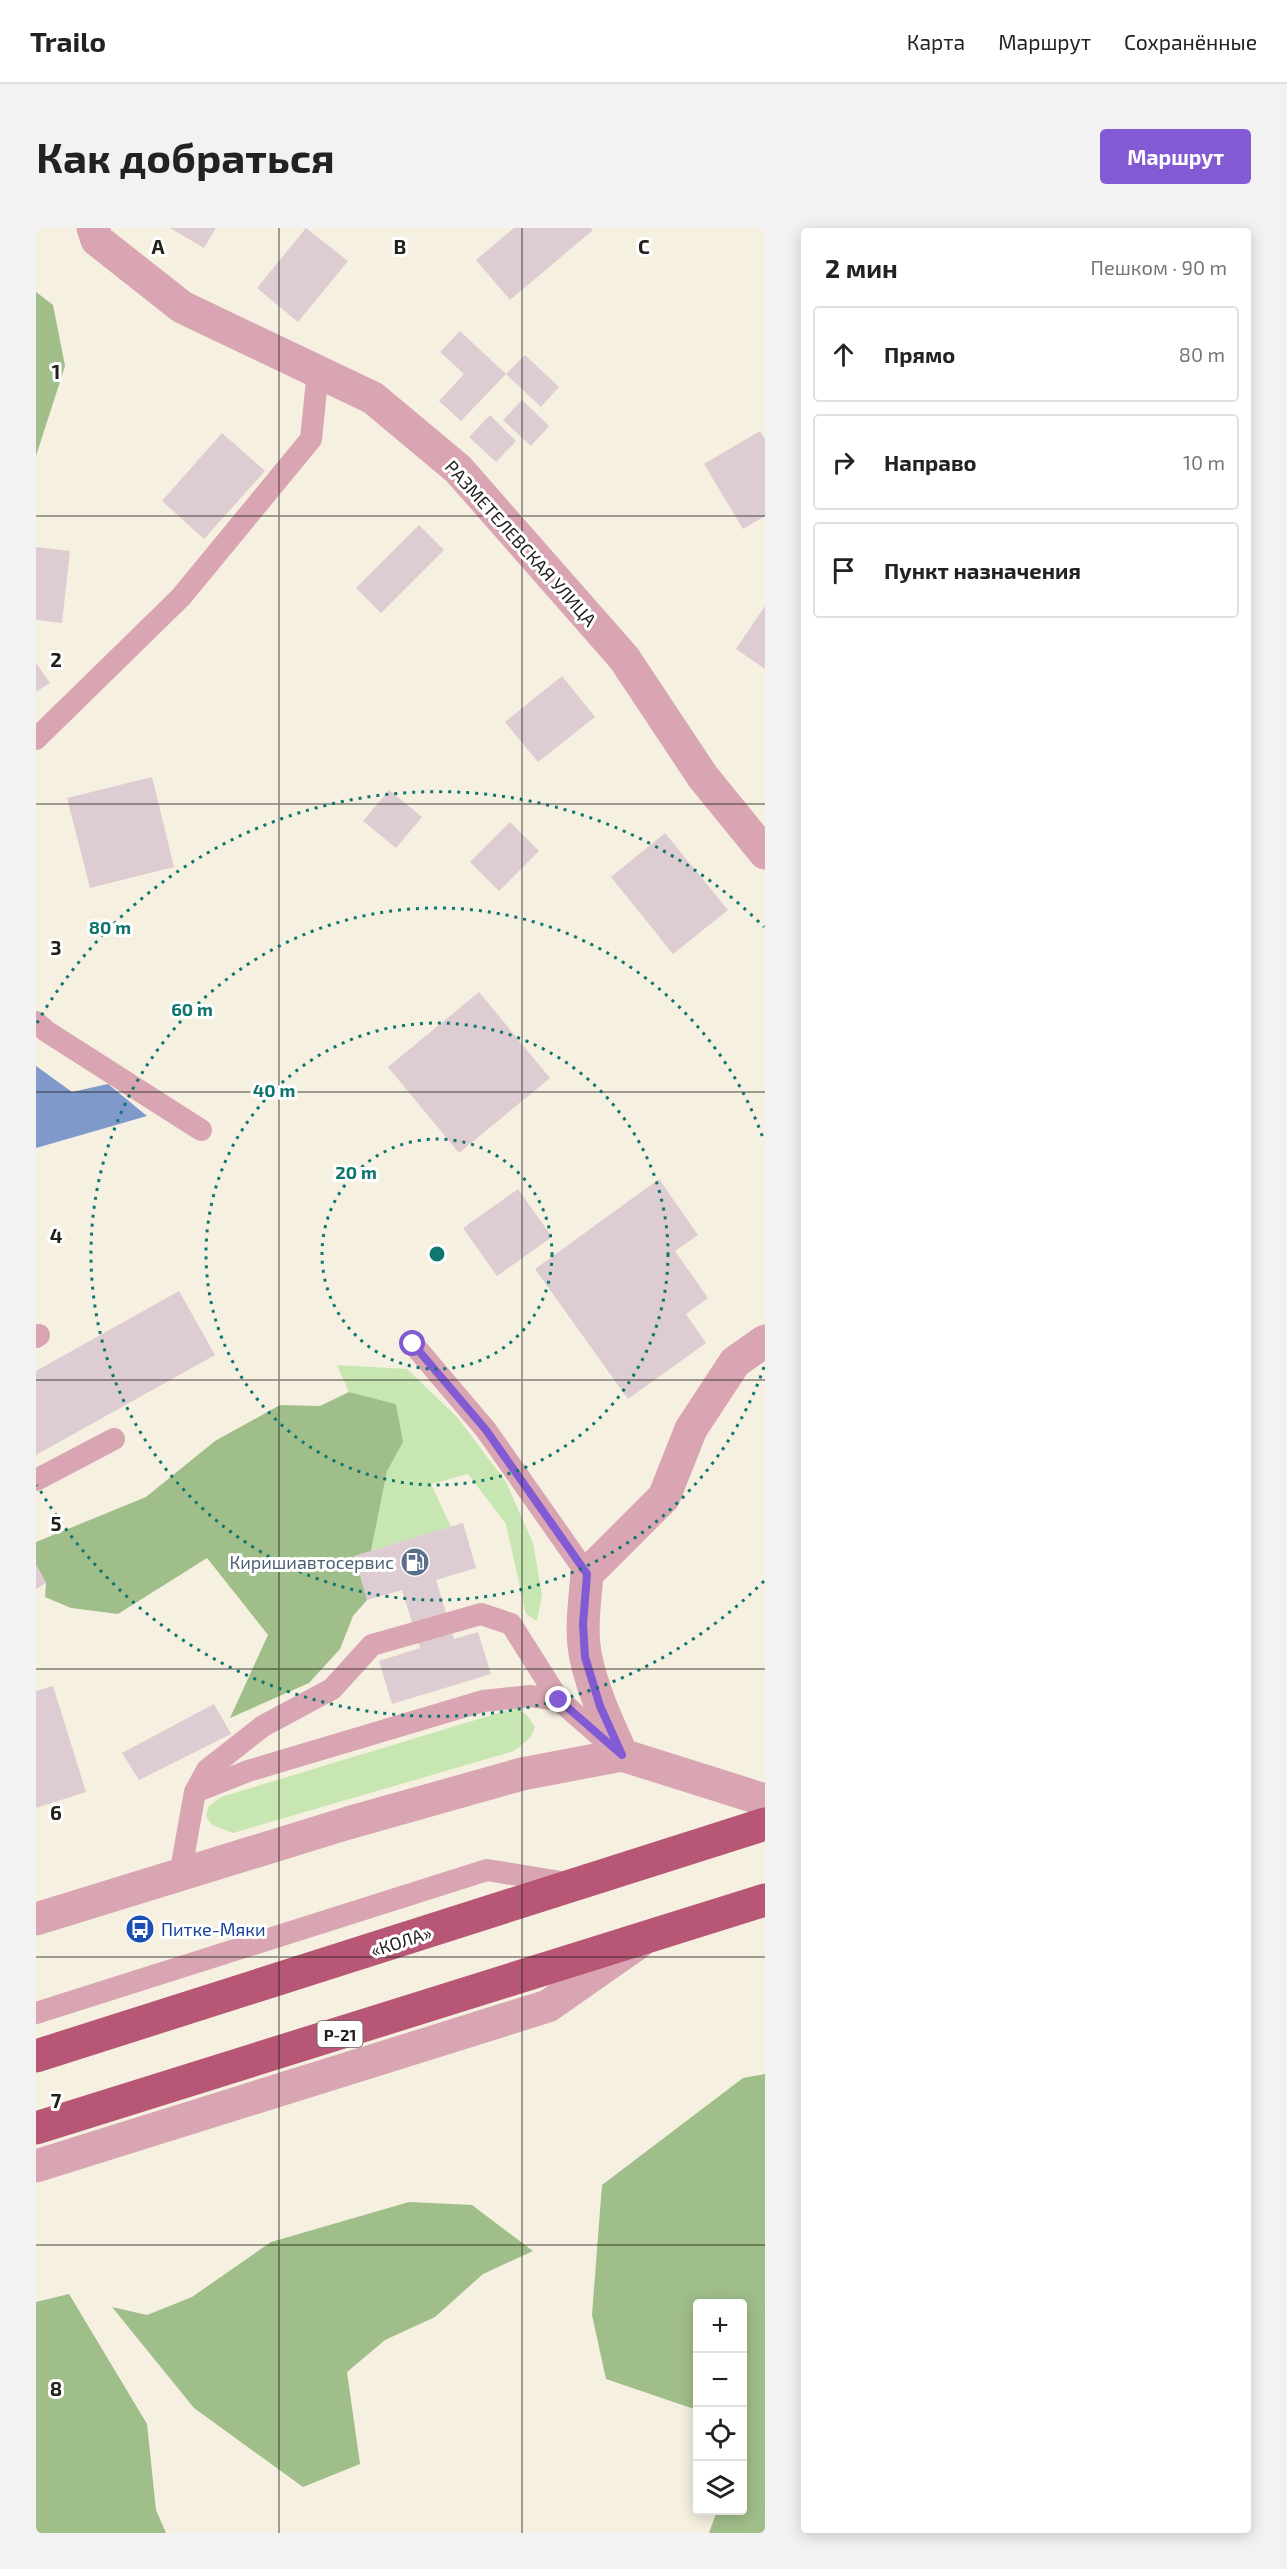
<!DOCTYPE html>
<html lang="ru">
<meta charset="utf-8">
<style>
body{margin:0;font-family:"Exo 2",sans-serif;background:#f2f2f2;color:#222}
.controls{position:absolute;right:18px;bottom:18px;display:grid;overflow:hidden;border-radius:6px;box-shadow:0 3px 15px #0003}
.controls button{width:54px;height:54px;display:grid;place-items:center;padding:0;border:0;border-bottom:2px solid #e0e0e0;background:#fff;color:#222;font:30px sans-serif}
.stop{position:absolute;width:18px;height:18px;margin:-14px;border:4px solid #815ad4;border-radius:50%;background:#fff}
.stop.end{background:#815ad4;border-color:#fff;box-shadow:0 2px 6px #0008}
.list{margin:0;padding:0;list-style:none}
h2{display:flex;justify-content:space-between;align-items:center;height:78px;margin:0;padding:0 24px;font-size:26px}
h2 small{font-size:20px;font-weight:400;color:#767676}
.list li{display:grid;grid-template-columns:39px 1fr auto;gap:18px;align-items:center;box-sizing:border-box;height:96px;margin:0 12px 12px;padding:0 12px;border:2px solid #e0e0e0;border-radius:6px}
.list b{display:block;font-size:22px;white-space:nowrap}
.list em{font-size:20px;font-style:normal;color:#767676}
.icon{flex:none;width:33px;height:33px;fill:none;stroke:currentColor;stroke-width:2;stroke-linecap:round;stroke-linejoin:round}
.map{position:relative;flex:none;width:729px;height:2305px;overflow:hidden;border-radius:6px}
header{display:flex;align-items:center;gap:36px;box-sizing:border-box;height:84px;padding:0 30px;background:#fff;border-bottom:2px solid #e0e0e0}
header strong{font-size:28px}
nav{display:flex;gap:33px;margin-inline-start:auto;font-size:21px}
.intro{display:flex;align-items:center;justify-content:space-between;box-sizing:border-box;height:144px;padding:0 36px}
h1{margin:0;font-size:42px}
.button{padding:15px 27px;border-radius:6px;background:#815ad4;color:#fff;font-size:21px;font-weight:700}
main{display:flex;gap:36px;padding:0 36px}
aside{flex:1;background:#fff;border-radius:6px;box-shadow:0 3px 15px #0003}
.map>svg:first-child{display:block}
</style>
<header>
<strong>Trailo</strong>
<nav><a>Карта</a><a>Маршрут</a><a>Сохранённые</a></nav>
</header>
<div class="intro"><h1>Как добраться</h1><a class="button">Маршрут</a></div>
<main>
<div class="map">
<svg width="729" height="2305" viewBox="0 0 729 2305">
<rect width="100%" height="100%" fill="#f5f0e0"/>
<!-- green -->
<path fill="#c7e6b1" d="M301 1137 371 1141 421 1189 470 1254 497 1315 506 1366 501 1393 490 1386 470 1296 432 1246 395 1256 415 1299 335 1323 351 1243 366 1214 360 1176 313 1164Z
M479 1480 491 1487 499 1499 494 1510 478 1523 197 1605 176 1597 170 1588 173 1578 185 1569Z"/>
<!-- forest -->
<path fill="#a0be8a" d="M0 64 17 77 29 138 0 228Z
M313 1164 360 1176 367 1214 351 1243 335 1323 331 1372 317 1388 304 1421 273 1455 194 1490 232 1407 171 1330 82 1386 35 1380 9 1369 10 1355 0 1337V1314L110 1269 179 1213 244 1177 284 1178Z
M729 1846V2305H673L681 2283 706 2282V2076H662L661 2182 570 2151 556 2087 566 1957 707 1850Z
M373 1974 436 1977 497 2023 447 2046 399 2089 349 2112 311 2144 324 2236 267 2259 158 2180 76 2079 111 2087 156 2069 235 2014Z
M33 2066 111 2196 120 2282 130 2305H0V2074Z"/>
<!-- water -->
<path fill="#7f99cb" d="M0 838 36 864 72 856 111 888 0 920Z"/>
<!-- building -->
<path fill="#deccd3" d="M134 0H180L168 20Z
M270 0 312 33 262 94 221 60Z
M478 0H555L557 2 474 72 440 32Z
M424 103 470 146 489 127 523 159 505 179 470 146 425 193 403 173 428 146 404 124Z
M486 172 513 198 495 218 467 192Z
M454 187 480 213 460 234 433 209Z
M724 203 729 211V288L707 301 668 236Z
M186 205 229 243 168 311 126 273Z
M383 297 408 322 345 385 320 360Z
M0 319 34 323 26 395 0 392Z
M729 378V441L700 421Z
M0 435 14 455 0 464Z
M526 448 559 489 502 534 469 494Z
M116 549 138 639 54 660 31 570Z
M353 562 386 589 360 620 327 593Z
M474 594 503 623 463 663 434 634Z
M629 605 692 682 637 726 575 649Z
M443 764 514 850 423 925 352 839Z
M623 951 662 1007 639 1023 672 1070 650 1086 670 1115 592 1171 499 1041Z
M482 961 516 1009 461 1048 427 1000Z
M143 1063 179 1127 0 1227V1143Z
M427 1295 440 1340 400 1352 418 1411 442 1404 455 1446 356 1476 343 1433 384 1420 366 1362 331 1372 318 1328Z
M0 1337 10 1355 0 1361Z
M17 1458 50 1564 0 1580V1463Z
M178 1476 195 1506 103 1552 86 1525Z"/>
<g fill="none" stroke-linecap="round" stroke-linejoin="round">
<!-- service -->
<path stroke="#d9a5b2" stroke-width="22" d="M0 511 145 369 275 211 282 143
M0 794 10 803 165 902
M0 1109 3 1107
M377 1116 450 1202 551 1346
M0 1252 78 1211
M159 1564 171 1542 227 1498 296 1461 336 1417 445 1386 475 1396 523 1472
M144 1647 159 1564 212 1543 447 1473 494 1468 523 1472 578 1520
M0 1785 451 1642 531 1655"/>
<!-- minor -->
<path stroke="#d9a5b2" stroke-width="33" d="M57 0 61 12 146 79 337 170 422 241 588 430 667 549 729 625
M586 1527C572 1495 557 1464 550 1430 544 1403 549 1373 551 1346L628 1269 655 1201 699 1134 729 1113
M0 1691 312 1595 486 1546 586 1527 729 1572
M0 1938 512 1778 602 1715"/>
<!-- trunk -->
<path stroke="#b85675" stroke-width="33" d="M0 1828 729 1596
M0 1900 729 1672"/>
</g>
<g fill="none" stroke-linecap="round" stroke-linejoin="round">
<!-- route -->
<path stroke="#815ad4" stroke-width="8" d="M377 1116 450 1202 551 1346 547 1396 549 1429 564 1478 586 1527 523 1472"/>
</g>
<!-- grid -->
<path fill="none" stroke="#23211c" stroke-width="1.5" stroke-opacity="0.55" d="M243 0V2305M486 0V2305M0 288H729M0 576H729M0 864H729M0 1152H729M0 1441H729M0 1729H729M0 2017H729"/>
<!-- distance rings -->
<g fill="none" stroke="#0f766e" stroke-width="3" stroke-dasharray="3 6">
<circle cx="401" cy="1026" r="115"/>
<circle cx="401" cy="1026" r="231"/>
<path d="M728 1139A346 346 0 1 1 728 913"/>
<path d="M728 1353A462 462 0 0 1 1 1257M1 795A462 462 0 0 1 728 699"/>
</g>
<!-- icons -->
<defs>
<g id="fuel-disc" transform="scale(1.5)"><circle r="9.5" fill="#5c6f8a" stroke="#fff"/><path d="M-5.5-6h7V0h2V4h1.3V-2.5L3-4.5l.8-.8L6-3V5H2.5V1h-1V6h-7ZM-4.2-4.7v3.2H.2V-4.7Z" fill="#fff"/></g>
<g id="bus-disc" transform="scale(1.5)"><circle r="9.5" fill="#1a4fb4" stroke="#fff"/><path d="M-5-6H5V4H4V6H2V4H-2V6H-4V4H-5ZM-3.5-4V0h7V-4ZM-3.5 1.2v1.5H-2V1.2ZM2 1.2v1.5H3.5V1.2Z" fill="#fff"/></g>
</defs>
<g fill-rule="evenodd">
<use href="#fuel-disc" x="379" y="1334"/>
<use href="#bus-disc" x="104" y="1701"/>
</g>
<g text-anchor="middle" dominant-baseline="central" stroke-width="6" stroke-linejoin="round" paint-order="stroke">
<!-- shield labels -->
<rect fill="#fff" stroke="#656460" stroke-width="1.5" x="281.5" y="1793" width="45" height="26" rx="4.5"/>
<g font-size="16" font-weight="bold" fill="#23211c">
<text x="304" y="1806">Р-21</text>
</g>
<!-- street labels -->
<g font-size="18" fill="#23211c" stroke="#fff">
<text transform="translate(485 315) rotate(48)">РАЗМЕТЕЛЕВСКАЯ УЛИЦА</text>
<text transform="translate(365 1713) rotate(-18)">«КОЛА»</text>
</g>
<!-- service labels -->
<g font-size="18" fill="#4e5e75" stroke="#fff" text-anchor="end">
<text x="358" y="1334">Киришиавтосервис</text>
</g>
<!-- transit labels -->
<g font-size="18" fill="#164399" stroke="#fff" text-anchor="start">
<text x="125" y="1701">Питке-Мяки</text>
</g>
</g>
<g font-size="20" text-anchor="middle" font-weight="bold" fill="#23211c" stroke="#fff" stroke-width="6" stroke-linejoin="round" paint-order="stroke">
<text x="122" y="26">A</text>
<text x="364" y="26">B</text>
<text x="608" y="26">C</text>
<text x="20" y="151">1</text>
<text x="20" y="439">2</text>
<text x="20" y="727">3</text>
<text x="20" y="1015">4</text>
<text x="20" y="1303">5</text>
<text x="20" y="1592">6</text>
<text x="20" y="1880">7</text>
<text x="20" y="2168">8</text>
</g>
<circle cx="401" cy="1026" r="9" fill="#0f766e" stroke="#fff" stroke-width="3"/>
<g font-size="18" text-anchor="middle" font-weight="bold" fill="#0f766e" stroke="#fff" stroke-width="6" stroke-linejoin="round" paint-order="stroke">
<text x="74" y="706">80 m</text>
<text x="156" y="788">60 m</text>
<text x="238" y="869">40 m</text>
<text x="320" y="951">20 m</text>
</g>
</svg>
<div class="controls">
<button>+</button>
<button>−</button>
<button><svg class="icon" aria-label="locate" viewBox="0 0 24 24"><circle cx="12" cy="12" r="6"/><path d="M12 2v4M12 18v4M2 12h4M18 12h4"/></svg></button>
<button><svg class="icon" aria-label="layers" viewBox="0 0 24 24"><path d="M12 4l9 5-9 5-9-5zM3 14l9 5 9-5"/></svg></button>
</div>
<div class="stop" style="left:377px;top:1116px"></div>
<div class="stop end" style="left:523px;top:1472px"></div>
</div>
<aside>
<h2>2 мин<small>Пешком · 90 m</small></h2>
<ul class="list">
<li><svg class="icon" aria-label="ahead" viewBox="0 0 24 24"><path d="M12 20V5M6 11l6-6 6 6"/></svg><div><b>Прямо</b></div><em>80 m</em></li>
<li><svg class="icon" aria-label="right" viewBox="0 0 24 24"><path d="M7 20v-9h11M14 6l5 5-5 5"/></svg><div><b>Направо</b></div><em>10 m</em></li>
<li><svg class="icon" aria-label="arrive" viewBox="0 0 24 24"><path d="M6 21V4h12l-3 4 3 4H6"/></svg><div><b>Пункт назначения</b></div></li>
</ul>
</aside>
</main>
